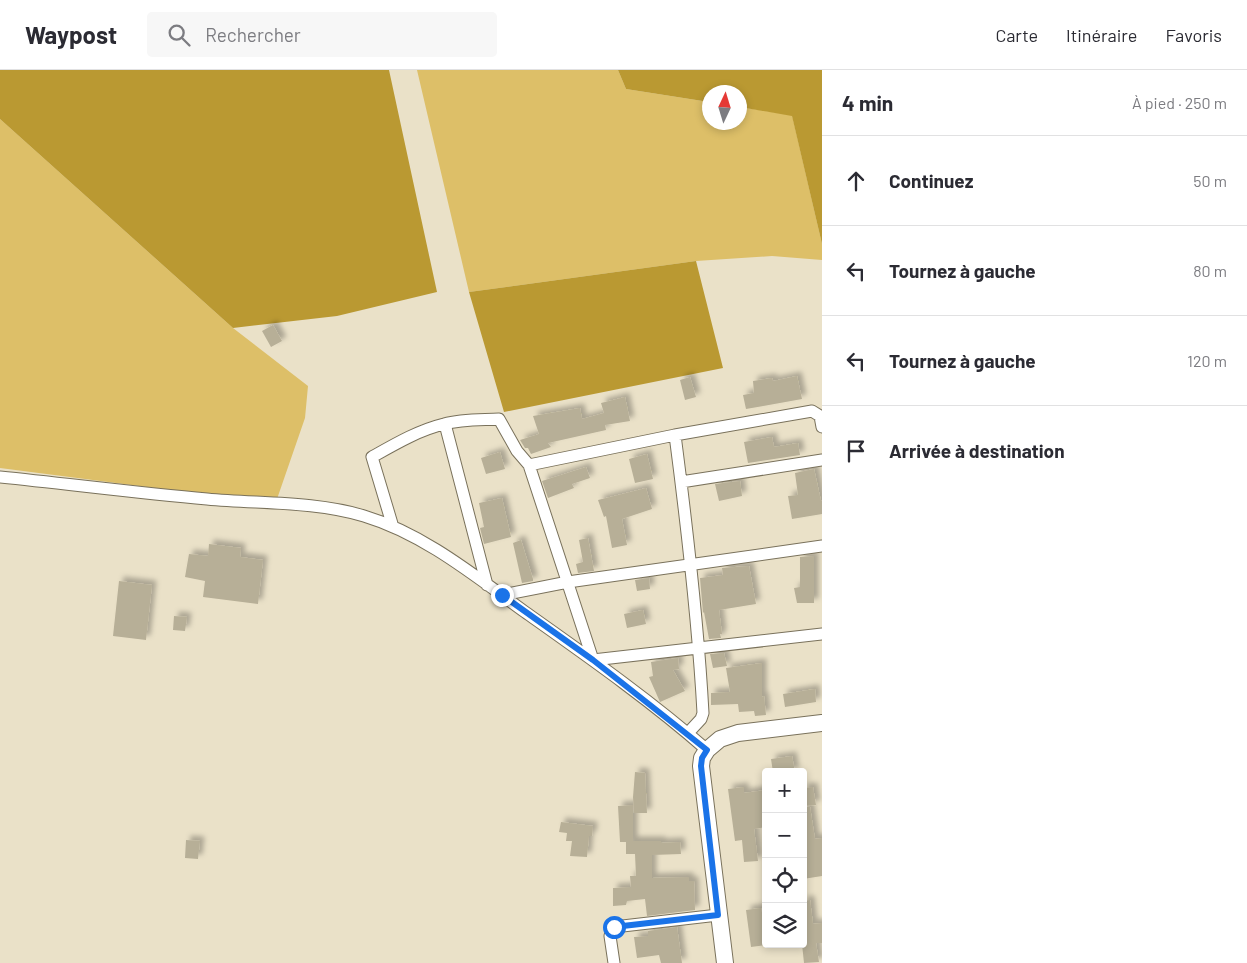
<!DOCTYPE html>
<html lang="fr">
<meta charset="utf-8">
<style>
body{margin:0;font-family:Barlow,sans-serif;background:#f7f7f7;color:#2b2b33}
.controls{position:absolute;right:15px;bottom:15px;display:grid;overflow:hidden;border-radius:5px;box-shadow:0 2px 8px #0003}
.controls button{width:45px;height:45px;display:grid;place-items:center;padding:0;border:0;border-bottom:1px solid #e1e1e2;background:#fff;color:#2b2b33;font:25px sans-serif}
.compass{position:absolute;left:702px;top:15px;width:45px;height:45px;border-radius:50%;background:#fff;box-shadow:0 2px 8px #0003;rotate:4deg}
.stop{position:absolute;width:15px;height:15px;margin:-11px;border:4px solid #1a73e8;border-radius:50%;background:#fff}
.stop.end{background:#1a73e8;border-color:#fff;box-shadow:0 1px 5px #0008}
.list{margin:0;padding:0;list-style:none}
h2{display:flex;justify-content:space-between;align-items:center;height:65px;margin:0;padding:0 20px;font-size:21px}
h2 small{font-size:16px;font-weight:400;color:#7c7c81}
.list li{display:grid;grid-template-columns:32px 1fr auto;gap:15px;align-items:center;box-sizing:border-box;height:90px;padding:0 20px;border-top:1px solid #e1e1e2}
.list b{display:block;font-size:19px;white-space:nowrap}
.list em{font-size:16px;font-style:normal;color:#7c7c81}
.icon{flex:none;width:28px;height:28px;fill:none;stroke:currentColor;stroke-width:2;stroke-linecap:round;stroke-linejoin:round}
.map{position:relative;flex:none;width:822px;height:893px;overflow:hidden}
header{display:flex;align-items:center;gap:30px;box-sizing:border-box;height:70px;padding:0 25px;background:#fff;border-bottom:1px solid #e1e1e2}
header strong{font-size:24px}
nav{display:flex;gap:28px;margin-inline-start:auto;font-size:18px}
.search{width:350px;height:45px;background:#f7f7f7;display:flex;align-items:center;gap:12px;box-sizing:border-box;padding:0 18px;border-radius:5px;color:#7c7c81;font-size:19px}
main{display:flex}
aside{flex:1;background:#fff}
.map>svg:first-child{display:block}
</style>
<header>
<strong>Waypost</strong>
<div class="search"><svg class="icon" aria-label="search" viewBox="0 0 24 24"><circle cx="10" cy="10" r="6"/><path d="M15 15l6 6"/></svg>Rechercher</div>
<nav><a>Carte</a><a>Itinéraire</a><a>Favoris</a></nav>
</header>
<main>
<div class="map">
<svg width="822" height="893" viewBox="0 0 822 893">
<defs>
<filter id="shadow"><feDropShadow dx="4.5" dy="-4.5" stdDeviation="2.5" flood-color="#0004"/></filter>
</defs>
<rect width="100%" height="100%" fill="#eae1c8"/>
<!-- green -->
<path fill="#ddbf68" d="M417 0H618L626 19 709 32 710 52H740V37L792 45 822 174V190L772 186 696 191 469 222Z
M0 49 233 258 308 316 305 348 277 429 209 425 0 398Z"/>
<!-- forest -->
<path fill="#ba9932" d="M0 0H389L437 222 337 246 233 258 0 49Z
M618 0H822V174L792 46 740 37V22H710L709 32 626 19Z
M696 191 723 298 504 342 469 222Z"/>
<!-- building -->
<path fill="#b7af97" filter="url(#shadow)" d="M273 255 282 271 271 277 262 261Z
M797 306 802 329 746 339 743 325 754 323 753 311 772 308 773 311Z
M690 307 696 327 685 330 680 310Z
M625 327 630 351 605 355 606 360 548 373 551 377 531 384 528 378H525L520 370 539 364 533 346 580 338 582 349 604 343 601 333Z
M772 367 774 377 798 373 800 385 748 393 744 372Z
M500 382 505 399 486 404 481 388Z
M647 384 653 409 635 413 629 389Z
M586 397 590 408 572 414 574 418 548 428 542 411Z
M814 399 821 431 822 430V444L792 449 788 426 798 425 795 403Z
M740 411 742 426 719 431 715 414Z
M646 418 652 439 622 449 627 475 612 478 606 446 604 447 598 430Z
M502 428 511 467 484 474 480 458 484 457 479 433Z
M588 468 594 501 578 503 576 494 583 492 579 470Z
M521 470 533 509V511L522 513 513 473Z
M209 474 241 478 240 487 263 490 258 534 203 527 205 511 185 507 189 484 208 486Z
M814 486V533H797L794 518 800 517V487Z
M749 496 756 534 719 540 722 564H720L721 568 709 569 704 542 703 543 700 508 723 505 722 498Z
M649 508 650 519 637 521 635 510Z
M119 511 152 515 146 570 113 566Z
M643 540 646 554 627 558 624 544Z
M174 546 187 547 185 561 173 560Z
M724 583 727 596 713 598 710 584Z
M678 588 679 599 673 600 685 621 660 632 649 607 653 606 651 592Z
M762 593V627L764 626 766 645 755 646 754 641 739 642 738 634 711 635V623L730 622 726 598Z
M815 619 816 632 785 637 783 624Z
M792 686 795 702H773L771 689Z
M635 702 645 703 647 743H634L633 727Z
M744 717V723L766 720V757L754 759 758 791 744 792 742 770 735 771 728 719Z
M813 717 816 735 803 736V718Z
M633 735V771H661V773L680 772 681 784 652 785V808L689 807V811H694L695 840 647 846 645 829 627 831 626 835 613 836V818L631 817 630 806H636L635 784H626V772H620L618 736Z
M803 737H810L815 769 822 768V806L803 809Z
M561 752 593 756 592 766H589L587 787 570 786 572 771H566L567 763 559 762Z
M186 770 200 771 198 789 185 788Z
M810 830 813 854 822 853V873H816L819 892 804 893 802 874H803V831Z
M761 838 766 863V875L751 877 746 840Z
M677 857 682 893H661L659 885 637 888 634 867 648 866V861Z"/>
<g fill="none" stroke-linecap="round" stroke-linejoin="round">
<!-- street casing -->
<g stroke="#79715b" stroke-width="13">
<path id="street" d="M445 354 487 515
M529 395 675 365
M0 407C69 414 138 423 207 429 259 434 314 431 364 446 424 464 475 506 525 542 587 586 650 630 707 680
M681 412 822 390
M393 457 372 387C395 374 419 360 444 354 462 349 481 350 499 349L517 381 529 395 593 590 822 564
M502 525 568 512 822 476
M688 663 701 649 703 643C698 550 687 457 675 365L812 341 820 346 822 357
M614 893 610 866 614 857 718 845"/>
</g>
<!-- secondary casing -->
<g stroke="#79715b" stroke-width="18">
<path id="secondary" d="M725 893 701 696 702 688 707 680 720 669 738 663 822 653"/>
</g>
<!-- street -->
<use href="#street" stroke="#fff" stroke-width="11"/>
<!-- secondary -->
<use href="#secondary" stroke="#fff" stroke-width="16"/>
</g>
<g fill="none" stroke-linecap="round" stroke-linejoin="round">
<!-- route -->
<path stroke="#1a73e8" stroke-width="6" d="M502 525 593 590 707 680 702 688 701 696 718 845 614 857"/>
</g>
</svg>
<div class="controls">
<button>+</button>
<button>−</button>
<button><svg class="icon" aria-label="locate" viewBox="0 0 24 24"><circle cx="12" cy="12" r="6"/><path d="M12 2v4M12 18v4M2 12h4M18 12h4"/></svg></button>
<button><svg class="icon" aria-label="layers" viewBox="0 0 24 24"><path d="M12 4l9 5-9 5-9-5zM3 14l9 5 9-5"/></svg></button>
</div>
<svg class="compass" viewBox="-18 -18 36 36"><path d="M0-13l5 13h-10z" fill="#e53935"/><path d="M0 13l5-13h-10z" fill="#7c7c81"/></svg>
<div class="stop" style="left:614px;top:857px"></div>
<div class="stop end" style="left:502px;top:525px"></div>
</div>
<aside>
<h2>4 min<small>À pied · 250 m</small></h2>
<ul class="list">
<li><svg class="icon" aria-label="ahead" viewBox="0 0 24 24"><path d="M12 20V5M6 11l6-6 6 6"/></svg><div><b>Continuez</b></div><em>50 m</em></li>
<li><svg class="icon" aria-label="left" viewBox="0 0 24 24"><path d="M17 20v-9H6M10 6l-5 5 5 5"/></svg><div><b>Tournez à gauche</b></div><em>80 m</em></li>
<li><svg class="icon" aria-label="left" viewBox="0 0 24 24"><path d="M17 20v-9H6M10 6l-5 5 5 5"/></svg><div><b>Tournez à gauche</b></div><em>120 m</em></li>
<li><svg class="icon" aria-label="arrive" viewBox="0 0 24 24"><path d="M6 21V4h12l-3 4 3 4H6"/></svg><div><b>Arrivée à destination</b></div></li>
</ul>
</aside>
</main>
